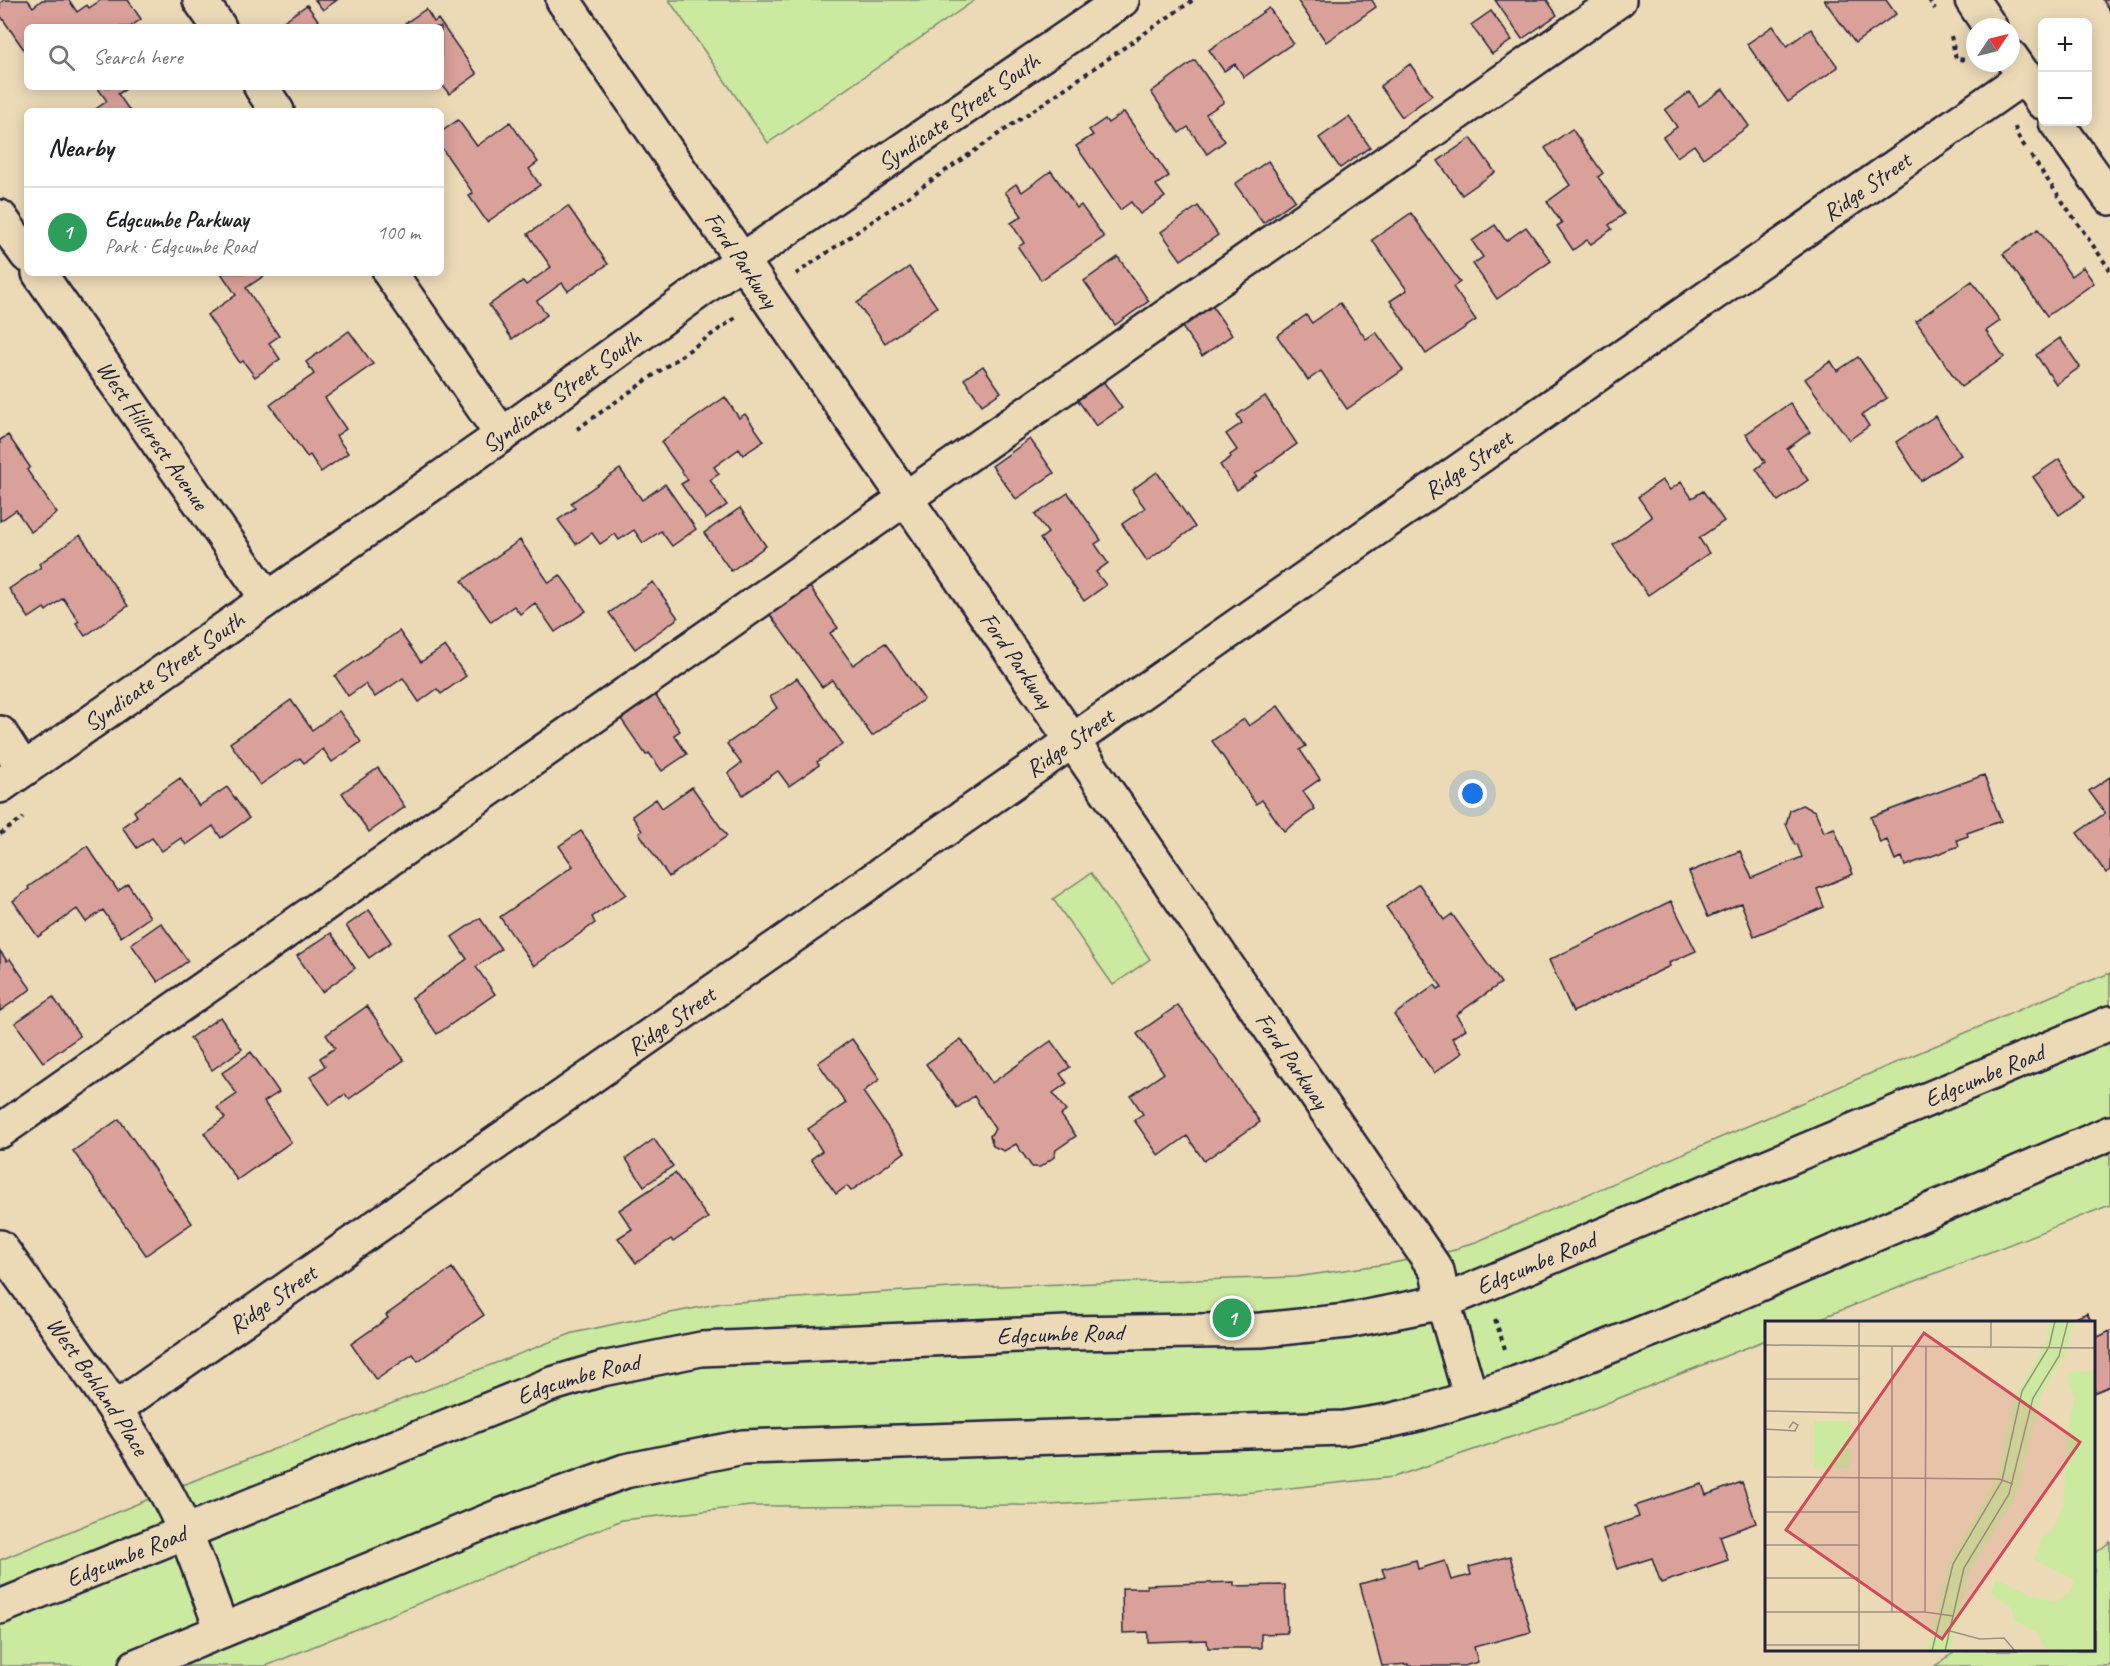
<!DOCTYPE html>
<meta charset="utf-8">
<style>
body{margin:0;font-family:Caveat,sans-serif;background:#f6f6f6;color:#202124}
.controls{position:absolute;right:18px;top:18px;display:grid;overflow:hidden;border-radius:9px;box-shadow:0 3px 15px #0003}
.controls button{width:54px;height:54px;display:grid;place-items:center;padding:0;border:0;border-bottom:2px solid #e0e0e0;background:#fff;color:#202124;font:30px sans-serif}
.compass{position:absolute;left:1966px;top:18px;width:54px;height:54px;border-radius:50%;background:#fff;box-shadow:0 3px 15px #0003;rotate:55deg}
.you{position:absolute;left:1473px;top:794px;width:21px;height:21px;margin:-15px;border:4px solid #fff;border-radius:50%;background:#1a73e8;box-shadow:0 0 0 9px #1a73e833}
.badge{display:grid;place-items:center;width:39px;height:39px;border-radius:50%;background:#db2777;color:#fff;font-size:20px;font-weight:700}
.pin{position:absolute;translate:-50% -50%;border:3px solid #fff;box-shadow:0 2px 6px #0006}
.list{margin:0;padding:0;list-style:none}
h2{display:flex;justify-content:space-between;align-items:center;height:78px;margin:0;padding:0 24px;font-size:26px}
h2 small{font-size:20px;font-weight:400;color:#757577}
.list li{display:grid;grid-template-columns:39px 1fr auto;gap:18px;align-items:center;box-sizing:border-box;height:90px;padding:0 24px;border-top:2px solid #e0e0e0}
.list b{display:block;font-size:22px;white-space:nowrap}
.list p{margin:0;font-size:20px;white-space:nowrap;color:#757577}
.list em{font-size:20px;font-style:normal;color:#757577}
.icon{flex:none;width:33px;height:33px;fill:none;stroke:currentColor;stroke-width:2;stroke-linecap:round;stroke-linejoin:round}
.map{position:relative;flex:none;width:2110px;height:1666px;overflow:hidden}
.search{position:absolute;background:#fff;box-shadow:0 3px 15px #0003;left:24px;top:24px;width:420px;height:66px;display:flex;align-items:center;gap:15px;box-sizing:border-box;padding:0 21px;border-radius:9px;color:#757577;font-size:22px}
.panel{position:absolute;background:#fff;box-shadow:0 3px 15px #0003;left:24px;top:108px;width:420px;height:168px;border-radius:9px}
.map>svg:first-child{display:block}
</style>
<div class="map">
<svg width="2110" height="1666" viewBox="0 0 2110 1666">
<rect width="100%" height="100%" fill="#ecdab7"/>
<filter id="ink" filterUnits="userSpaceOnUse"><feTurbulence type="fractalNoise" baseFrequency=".0167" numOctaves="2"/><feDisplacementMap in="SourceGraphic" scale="12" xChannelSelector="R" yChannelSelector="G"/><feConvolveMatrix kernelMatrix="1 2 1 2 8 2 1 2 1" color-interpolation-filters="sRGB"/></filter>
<g filter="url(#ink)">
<!-- green -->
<path fill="#cce9a0" stroke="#77866e" stroke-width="1.5" d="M669 0H975L768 143Z
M1091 873 1150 959 1113 985 1053 899Z
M2110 973V1205L1811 1322H1766V1340L1579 1414 1394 1477 1233 1494 1049 1505 751 1506 622 1520 266 1666H0V1560L215 1472 573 1333 624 1322 722 1303 966 1287 1296 1277 1393 1263 1455 1250 1461 1246 1476 1242 2054 995Z
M2110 1542V1666H1935L1958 1650H2094V1554Z"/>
<!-- building -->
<path fill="#daa19a" stroke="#22223b" stroke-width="1.5" d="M4 0H28L33 7 42 0H69L77 12 87 5 89 8 101 0H128L141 19 130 27H27V54L0 15V3Z
M315 0H337L323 10Z
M1297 0H1372L1376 7 1326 42Z
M1495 0H1547L1557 15 1522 39Z
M1824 0H1886L1896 14 1855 43Z
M2103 0H2110V11Z
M307 5 323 27H275Z
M1269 8 1293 43 1244 77 1235 64 1224 71 1209 50Z
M426 9 434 22 438 19 477 74 449 94 441 83V27H400Z
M1491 11 1512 40 1492 54 1471 25Z
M1773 26 1787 46 1811 29 1838 67 1788 102 1747 44Z
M1195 60 1224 102 1206 114 1225 141 1207 154 1188 127 1179 133 1151 92Z
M1410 64 1432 95 1402 117 1380 86Z
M97 87H129L118 94 130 111H93L107 101Z
M1723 89 1749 126 1703 158 1694 145 1677 157 1663 137 1677 127 1665 110 1690 92 1699 106Z
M1124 112 1169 176 1156 185 1165 197 1140 214 1131 202 1120 210 1076 146 1093 135 1089 130 1105 119 1108 123Z
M1349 117 1370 147 1340 168 1319 138Z
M458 120 477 146 510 122 538 162 529 169 540 185 487 222 469 196 473 193 441 147V132Z
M1572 129 1603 173 1598 177 1624 214 1609 225 1612 229 1591 244 1587 240 1573 250 1557 226 1562 223 1547 202 1570 185 1545 148Z
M1471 138 1495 172 1462 195 1438 161Z
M1268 161 1295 200 1263 223 1235 184Z
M1051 171 1077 208 1081 205 1104 237 1041 280 1018 247 1024 243 1011 223 1022 216 1005 192 1016 184 1022 192Z
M568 206 608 264 568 291 562 283 537 301 547 315 512 339 489 305 523 281 526 285 551 267 528 234Z
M1198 206 1218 235 1181 260 1161 232Z
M1411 213 1460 282 1453 287 1476 320 1426 354 1390 301 1407 290 1372 240Z
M1495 225 1506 241 1526 227 1551 261 1497 299 1473 264 1483 257 1472 241Z
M2038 229 2071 276 2083 267 2094 283 2047 316 2003 254Z
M1118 257 1149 301 1115 325 1084 281Z
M909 267 937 307 885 343 857 303Z
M221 273H268L246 288 279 336 269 343 280 359 255 377 243 361 240 363 207 315 236 295Z
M1972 281 2000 321 1986 331 2004 357 1961 387 1916 321Z
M1340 303 1366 339 1376 332 1403 370 1347 409 1321 371 1308 380 1277 336 1306 315 1312 323Z
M1212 306 1232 335 1202 356 1182 327Z
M349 331 373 364 325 398 346 429 336 436 348 453 321 472 310 455 307 457 270 405 314 374 306 362Z
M2060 338 2080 367 2056 384 2036 355Z
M1858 357 1887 398 1862 415 1869 426 1849 440 1805 379 1831 361 1837 371Z
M983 366 1001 392 982 405 964 379Z
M1103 381 1122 408 1096 426 1077 399Z
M1265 396 1297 444 1255 474 1257 476 1237 490 1220 465 1231 457 1230 455 1237 450 1226 434 1242 423 1237 415Z
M725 397 739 418 745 414 764 441 743 455 739 449 714 467 719 474 710 480 727 505 706 519 681 484 688 480 661 442Z
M1790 403 1810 432 1787 449 1808 480 1778 501 1756 469 1765 462 1746 434Z
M1935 416 1961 455 1921 481 1896 442Z
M8 435 30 467 27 470 57 513 31 532 16 510 0 521V440Z
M1030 439 1054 473 1016 499 992 466Z
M2059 459 2085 497 2059 515 2033 477Z
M620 469 642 500 665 484 696 529 672 546 661 531 643 543 634 530 619 540 615 534 600 544 592 533 576 544 558 520 575 508 571 503Z
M1157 472 1195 527 1147 561 1122 524 1145 508 1132 490Z
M1662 480 1670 490 1681 482 1692 498 1703 491 1724 521 1699 538 1709 553 1648 595 1613 545 1652 517 1638 497Z
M1068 493 1101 540 1095 544 1108 563 1096 572 1106 585 1084 601 1040 539 1048 533 1035 515Z
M740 508 766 546 731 571 704 533Z
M80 535 128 606 85 636 76 623 79 621 63 598 46 611 44 608 29 618 9 589 41 567 39 564Z
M520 540 549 583 560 575 586 611 555 632 535 603 520 614 514 606 491 622 462 581Z
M653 582 678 618 635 649 609 613Z
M810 587 838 628 830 633 853 665 885 643 924 699 872 736 832 680 822 687 770 615Z
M399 631 421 662 445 646 466 676 441 694 437 689 419 702 403 678 375 697 365 684 348 696 335 676Z
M797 678 843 744 817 762 819 765 789 786 778 771 743 795 728 773 741 763 727 744 777 708 770 697Z
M655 695 680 731 674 735 687 754 662 771 649 753 646 755 621 719Z
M291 700 312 730 339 711 361 742 332 762 323 749 304 763 300 758 260 785 230 743Z
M1278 706 1306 746 1300 750 1320 779 1303 791 1315 809 1284 831 1262 800 1256 804 1212 741 1244 719 1249 726Z
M378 768 405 807 369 832 342 793Z
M1984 775 2001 821 1967 833 1968 836 1957 840 1959 846 1905 866 1902 857 1895 860 1887 840 1880 843 1871 817Z
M2110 777V870L2106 873 2077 833 2105 813 2089 791Z
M180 778 199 806 227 787 249 818 221 838 213 826 186 845 181 838 162 851 152 838 137 848 122 827 137 816 134 811Z
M692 787 727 836 669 877 639 833 642 831 632 816 656 799 662 808Z
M1802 805 1815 811 1824 832 1834 828 1853 874 1817 889 1824 907 1754 936 1741 903 1708 917 1689 872 1740 851 1752 878 1802 857 1797 844 1795 845 1786 824 1790 810Z
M581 831 626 894 592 917 595 923 534 966 500 917 573 866 559 846Z
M87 846 118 891 128 884 150 917 121 937 103 910 86 922 77 909 38 937 13 901 29 889 28 887Z
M1419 884 1444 920 1452 914 1501 983 1456 1015 1466 1029 1452 1038 1462 1053 1434 1073 1394 1015 1435 985 1438 989 1442 987 1386 907Z
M1671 901 1696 951 1669 963 1670 966 1573 1012 1549 960Z
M369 910 391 942 369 958 346 926Z
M480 918 501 949 476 967 495 994 437 1034 412 998 467 959 452 937Z
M161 923 188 961 158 982 131 944Z
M331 933 355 968 322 992 297 956Z
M0 951 7 961 10 959 31 989 0 1011Z
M53 997 80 1036 43 1062 15 1023Z
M1178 1005 1260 1122 1204 1161 1187 1136 1159 1156 1134 1120 1143 1114 1131 1096 1164 1073 1137 1034Z
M367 1006 404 1060 349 1099 345 1094 330 1105 310 1077 325 1066 320 1058 335 1048 326 1035Z
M220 1017 242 1049 212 1070 190 1038Z
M852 1039 880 1079 863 1092 905 1152 851 1191 847 1186 836 1194 811 1159 822 1151 808 1129 846 1103 818 1063Z
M961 1039 992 1083 1051 1041 1070 1067 1060 1074 1067 1083 1053 1093 1066 1111 1061 1115 1076 1136 1056 1150 1054 1157 1040 1167H1032L1016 1144 1004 1151 993 1146 990 1136 995 1129 974 1096 957 1108 926 1064Z
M251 1052 279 1092 264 1102 291 1142 237 1180 204 1133 225 1118 217 1108 237 1094 222 1073Z
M119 1119 192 1223 146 1255 73 1151Z
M654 1139 673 1166 644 1186 626 1159Z
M675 1173 708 1218 673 1242 671 1239 636 1263 618 1238 632 1229 619 1210Z
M452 1268 484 1315 418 1361 413 1354 376 1380 351 1344 388 1318 386 1315Z
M2087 1313 2092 1322H2066Z
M2094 1327 2098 1337 2110 1331V1386L2094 1393Z
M1742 1482 1756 1523 1720 1536 1728 1560 1661 1583 1652 1558 1617 1569 1603 1529 1639 1517 1635 1506 1702 1484 1706 1495Z
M1510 1556 1531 1632 1474 1647 1478 1662 1464 1666H1408V1664L1382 1666 1360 1584 1385 1577 1382 1569 1416 1560 1418 1569 1445 1561 1451 1580 1471 1575 1469 1567Z
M1234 1582V1586L1285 1585 1287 1633 1261 1634V1648H1208L1207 1640 1148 1642V1632L1123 1633 1122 1588H1147V1585Z"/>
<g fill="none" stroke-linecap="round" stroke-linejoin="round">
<!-- minor casing -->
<g stroke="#22223b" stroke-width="38">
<g id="minor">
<path d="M200 0 219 27"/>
<path id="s1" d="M563 0 1437 1271 1443 1302 1471 1398"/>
<path d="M1972 0 1990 27"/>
<path d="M2011 57 2042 102"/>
<path d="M261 87 277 111"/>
<path d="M2056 122 2110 198"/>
<path d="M0 217 27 255"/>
<path id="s2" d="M39 273 267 598"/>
<path d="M390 273 502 435"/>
<path d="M0 733 23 769"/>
<path id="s3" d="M0 786 502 435 742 260 1122 0"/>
<path d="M0 1131 1619 0"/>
<path id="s4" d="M0 1247C58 1329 121 1410 169 1498 191 1540 205 1586 222 1630"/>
<path id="s5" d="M115 1409 2025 76"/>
<path id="s6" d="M0 1607 549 1385 602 1369 701 1349 1067 1333 1261 1330 1347 1321 1443 1302 2110 1023"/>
<path d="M136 1666 500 1516 625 1471 743 1447 1344 1428 1388 1421 1422 1413 1517 1383 1678 1319 2110 1133"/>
</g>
</g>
<!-- path -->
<path stroke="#22223b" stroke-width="4" stroke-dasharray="4.5 4.5" stroke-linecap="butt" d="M1929 0 1935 9
M1951 36 1956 59 1966 60
M2015 127 2017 135 2025 147
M2031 156 2110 270
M796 274 1193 0
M577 429 738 316
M0 834 23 818
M1495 1319 1505 1349"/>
<!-- minor -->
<use href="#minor" stroke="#ecdab7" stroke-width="33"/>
</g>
</g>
<g text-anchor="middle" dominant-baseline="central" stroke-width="4.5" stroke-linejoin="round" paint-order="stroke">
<!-- street labels -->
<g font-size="24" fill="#22223b" stroke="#ecdab7">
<text stroke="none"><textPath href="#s3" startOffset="1172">Syndicate Street South</textPath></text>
<text stroke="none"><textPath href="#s5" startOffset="2136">Ridge Street</textPath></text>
<text stroke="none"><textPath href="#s1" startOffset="315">Ford Parkway</textPath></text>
<text stroke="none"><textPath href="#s3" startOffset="686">Syndicate Street South</textPath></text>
<text stroke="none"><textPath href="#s2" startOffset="198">West Hillcrest Avenue</textPath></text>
<text stroke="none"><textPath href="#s5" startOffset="1650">Ridge Street</textPath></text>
<text stroke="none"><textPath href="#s1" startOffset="801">Ford Parkway</textPath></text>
<text stroke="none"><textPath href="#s3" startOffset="200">Syndicate Street South</textPath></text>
<text stroke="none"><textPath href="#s5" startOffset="1164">Ridge Street</textPath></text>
<text stroke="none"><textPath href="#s5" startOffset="678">Ridge Street</textPath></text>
<text stroke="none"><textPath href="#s1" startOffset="1287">Ford Parkway</textPath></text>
<text stroke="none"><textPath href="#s6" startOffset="2080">Edgcumbe Road</textPath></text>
<text stroke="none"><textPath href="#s6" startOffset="1594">Edgcumbe Road</textPath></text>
<text stroke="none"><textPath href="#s5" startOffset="192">Ridge Street</textPath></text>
<text stroke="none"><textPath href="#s6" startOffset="1108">Edgcumbe Road</textPath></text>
<text stroke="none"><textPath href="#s6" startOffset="622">Edgcumbe Road</textPath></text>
<text stroke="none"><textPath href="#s4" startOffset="170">West Bohland Place</textPath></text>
<text stroke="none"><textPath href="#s6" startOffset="136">Edgcumbe Road</textPath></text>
</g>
</g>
<!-- overview -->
<g transform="translate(1765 1321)">
<rect width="330" height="330" fill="#ecdab7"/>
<path d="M285 0H309L300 33 276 74 250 176 204 251 185 330H162L183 243 233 155 250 76 281 20ZM328 50 330 330H296L280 327 271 310 249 300 246 287 225 272 231 259 264 275 289 281 305 271 309 259 269 239 277 216 286 211 298 185 303 105 310 77 302 59 303 51ZM49 100H85V147H49Z" fill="#cce9a0"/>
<path fill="none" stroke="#9b9085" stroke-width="1.5" d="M94 0V330M0 24 330 27M226 25V0M0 58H95M0 90 95 92M0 108 30 110 33 104 28 101 24 107M0 156 234 158 248 163M0 191H95M0 224H94M0 257H94M0 291H160L188 295M127 291V25M160 291 161 25M185 310 215 318 239 317 250 330M0 324H94M167 330 188 243 237 160 257 70 284 26 290 0M180 330 199 247 244 173 268 77 294 35 303 0"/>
<path fill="#d1495b" fill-opacity="0.15" stroke="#d1495b" stroke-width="3" d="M159 12 315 121 177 318 21 209Z"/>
<rect width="330" height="330" fill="none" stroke="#22223b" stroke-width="3"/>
</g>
</svg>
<div class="controls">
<button>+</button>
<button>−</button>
</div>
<svg class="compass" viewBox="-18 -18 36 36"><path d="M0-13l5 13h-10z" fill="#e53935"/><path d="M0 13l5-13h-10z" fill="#757577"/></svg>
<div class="you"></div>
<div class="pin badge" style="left:1232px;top:1318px;background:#2e9e5b">1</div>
<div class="search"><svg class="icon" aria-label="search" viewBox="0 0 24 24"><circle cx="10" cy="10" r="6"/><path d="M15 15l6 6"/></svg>Search here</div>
<section class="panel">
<h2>Nearby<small></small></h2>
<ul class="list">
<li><span class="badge" style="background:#2e9e5b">1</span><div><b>Edgcumbe Parkway</b><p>Park · Edgcumbe Road</p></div><em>100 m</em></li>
</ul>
</section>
</div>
